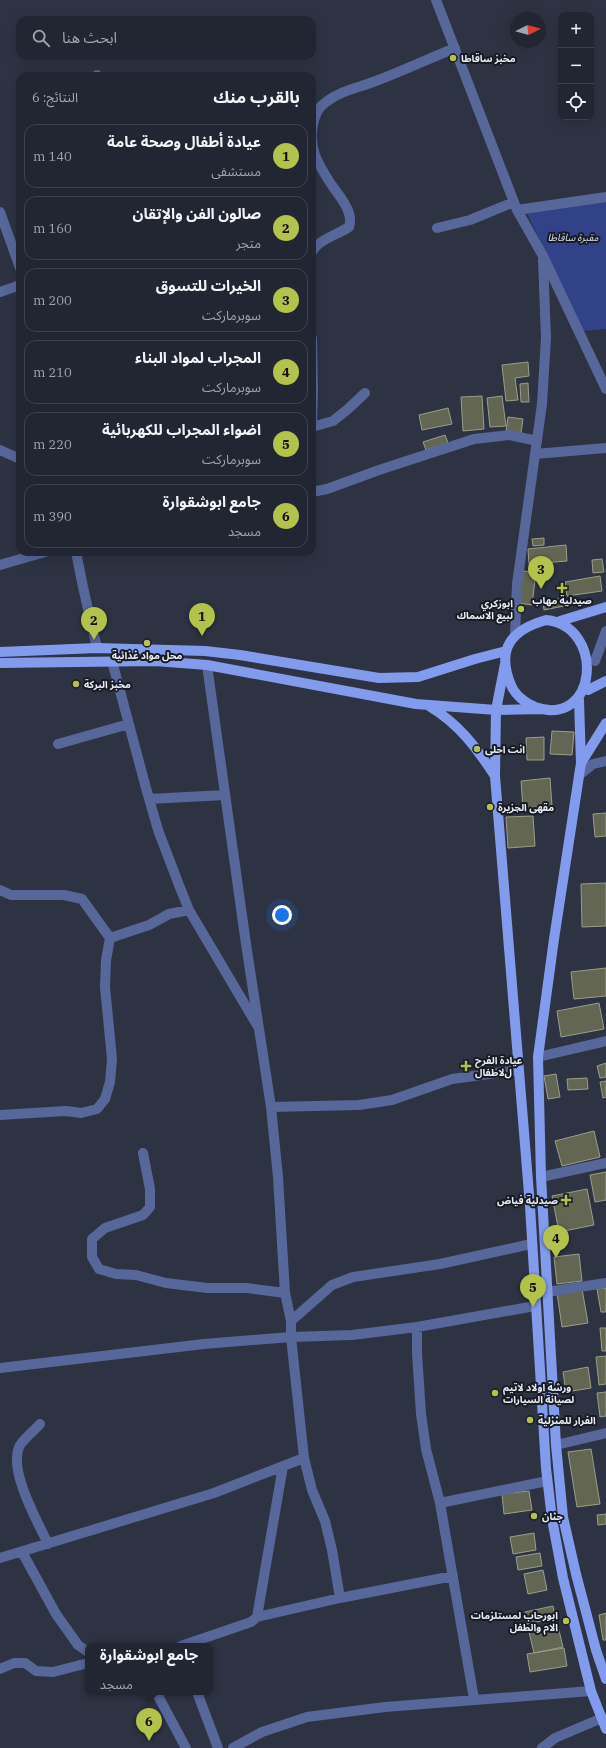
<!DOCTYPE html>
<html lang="ar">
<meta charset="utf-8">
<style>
body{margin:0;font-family:"IBM Plex Serif","Noto Sans Arabic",serif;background:#2a2e3a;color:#f1f3f6;direction:rtl}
.controls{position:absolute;right:12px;top:12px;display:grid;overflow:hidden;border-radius:8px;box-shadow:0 4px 16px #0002}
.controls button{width:36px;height:36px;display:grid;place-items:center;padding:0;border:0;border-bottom:1px solid #3f434d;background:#222632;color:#f1f3f6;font:20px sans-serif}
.compass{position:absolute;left:510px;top:12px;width:36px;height:36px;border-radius:50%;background:#222632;box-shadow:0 4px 16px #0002;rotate:84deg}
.you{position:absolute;left:282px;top:915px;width:14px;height:14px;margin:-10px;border:3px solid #fff;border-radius:50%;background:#1a73e8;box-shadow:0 0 0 6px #1a73e833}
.badge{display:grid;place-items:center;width:26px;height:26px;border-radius:50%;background:#b3c24b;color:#111;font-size:13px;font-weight:700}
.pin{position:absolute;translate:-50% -33px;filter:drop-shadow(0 1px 2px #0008)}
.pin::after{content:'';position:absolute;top:21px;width:14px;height:12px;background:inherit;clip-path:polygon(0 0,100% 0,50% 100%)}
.popup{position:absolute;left:85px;top:1643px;width:128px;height:52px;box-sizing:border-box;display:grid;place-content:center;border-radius:8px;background:#222632;filter:drop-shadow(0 1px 3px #0005);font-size:13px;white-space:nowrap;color:#a2a5ac}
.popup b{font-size:15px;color:#f1f3f6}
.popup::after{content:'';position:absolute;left:50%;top:100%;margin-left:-8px;border:8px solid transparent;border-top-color:#222632}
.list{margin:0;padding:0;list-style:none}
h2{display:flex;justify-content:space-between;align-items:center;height:52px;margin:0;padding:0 16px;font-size:17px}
h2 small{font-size:13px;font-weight:400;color:#a2a5ac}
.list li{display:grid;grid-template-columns:26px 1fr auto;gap:12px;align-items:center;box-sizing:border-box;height:64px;margin:0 8px 8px;padding:0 8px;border:1px solid #3f434d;border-radius:12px}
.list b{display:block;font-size:15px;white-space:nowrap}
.list p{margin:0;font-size:13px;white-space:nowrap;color:#a2a5ac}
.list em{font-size:13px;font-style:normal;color:#a2a5ac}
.icon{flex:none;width:22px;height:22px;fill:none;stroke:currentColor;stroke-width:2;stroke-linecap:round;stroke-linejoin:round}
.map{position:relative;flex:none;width:606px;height:1748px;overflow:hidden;direction:ltr}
.search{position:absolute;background:#222632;box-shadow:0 4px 16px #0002;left:16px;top:16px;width:300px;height:44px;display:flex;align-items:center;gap:10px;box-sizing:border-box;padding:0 14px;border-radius:12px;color:#a2a5ac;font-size:15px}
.panel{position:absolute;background:#222632;box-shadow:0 4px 16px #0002;left:16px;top:72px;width:300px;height:484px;border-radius:12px;direction:rtl}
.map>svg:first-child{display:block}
</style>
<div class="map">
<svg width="606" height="1748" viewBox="0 0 606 1748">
<rect width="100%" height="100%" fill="#2d3343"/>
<!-- green -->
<path fill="#314289" d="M606 201V329L583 331 526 211Z"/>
<!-- building -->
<path fill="#626652" stroke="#9a9e89" d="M528 362 529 376 515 378 518 400 506 401 502 365Z
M528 383 529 402H521L520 384Z
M482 396 484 429 463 431 461 397Z
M502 396 506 426 490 427 487 398Z
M448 408 452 424 422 430 419 415Z
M508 417 523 419 521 433 506 432Z
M445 435 448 443 426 450 423 442Z
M544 538V545L533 546 532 539Z
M566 545 567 561 529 564 528 549Z
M602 559 604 572 593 573 592 560Z
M522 571 536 572 532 605 519 603Z
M600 576 602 591 567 596 565 582Z
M563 598 564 606 544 610 543 602Z
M552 731 574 732 572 755 550 754Z
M544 737V760H527L526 738Z
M550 778 552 806 523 808 521 781Z
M606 813V836L595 837 593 814Z
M533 816 535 846 508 848 506 817Z
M606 883V926L582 927 581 884Z
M606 968V996L574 999 571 972Z
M599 1003 604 1029 561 1037 557 1011Z
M606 1063V1077L600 1078 597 1066Z
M556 1074 560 1097 548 1099 544 1076Z
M587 1078 588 1089 568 1090 567 1079Z
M606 1081V1097L603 1098 600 1082Z
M594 1131 600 1157 562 1166 555 1141Z
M606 1172V1200L595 1202 590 1175Z
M587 1189 594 1225 559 1232 552 1196Z
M579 1254 582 1281 557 1284 554 1257Z
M606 1288V1312H601L597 1289Z
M582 1289 588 1323 562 1327 557 1293Z
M600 1328H606V1351H602Z
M606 1356V1384L599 1385 596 1357Z
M588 1367 591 1388 566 1392 563 1372Z
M606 1392V1416L600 1417 597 1393Z
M591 1449 600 1504 577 1507 568 1452Z
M529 1491 532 1510 504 1514 502 1494Z
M606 1514V1524L598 1525 597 1515Z
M534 1533 536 1550 513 1554 510 1537Z
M540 1553 542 1566 518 1570 516 1557Z
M543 1570 547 1590 528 1594 524 1574Z
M553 1606 556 1618 527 1624 525 1612Z
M606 1613V1640H603L599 1615Z
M558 1626 563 1647 534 1653 529 1632Z
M564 1648 567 1666 530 1672 527 1654Z"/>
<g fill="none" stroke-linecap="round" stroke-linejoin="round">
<!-- minor -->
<path stroke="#58679a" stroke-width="10" d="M436 0 517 210 543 256 606 389
M97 76V75
M517 210 606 197
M0 212 20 268
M437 228 470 220 514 202
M312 252C319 239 337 235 349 227 354 212 340 197 331 184 325 175 319 165 315 155 309 139 311 112 326 102 340 91 357 88 373 82 401 72 428 59 455 48
M0 292 20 285
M312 338 313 392 312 422
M312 427 333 421 348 409 365 393
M0 450 20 459
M535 454 606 448
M312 492 327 489 379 470 474 439 510 435 537 441
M76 552 83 587 97 648
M0 565 45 552
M515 635 517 584 542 404 546 338 543 260
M112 661 146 788 158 830 179 885 189 910 257 1025
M595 661 606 631
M207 665 246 944 271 1107 278 1177 285 1293 291 1321V1337L304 1458 312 1490 325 1521 332 1550 340 1598
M58 744 129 724
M579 775 593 764 606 761
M149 799 225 795
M0 890 11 895H64L82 899 110 938 106 960 105 987 112 1059 110 1082 105 1099 97 1109 81 1113 66 1111 0 1115
M110 938 149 925 169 914 189 910
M538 1057 606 1041
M271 1107 359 1105 392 1100 452 1079 519 1070
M143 1153 150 1189V1207L143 1215 105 1228 92 1239V1257L99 1269 116 1274 136 1275 166 1283 207 1288H247L285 1293
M541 1177 606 1163
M547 1292 606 1283
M291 1321 332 1285 353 1277 440 1264 531 1244
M417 1327V1353L421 1414 426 1449 440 1503 474 1699
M0 1368 204 1344 291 1337 352 1335 417 1327 535 1306
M40 1424C34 1431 23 1439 19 1447 9 1472 37 1520 48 1544
M556 1445 606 1433
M440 1503 547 1481
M22 1552 56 1614 78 1645 88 1652
M0 1558 214 1493 304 1458
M257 1617 283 1466
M181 1646 251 1622 257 1617 340 1598 453 1576
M0 1669 14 1663H25L36 1671 53 1672 88 1663
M156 1692 186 1748
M197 1692 218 1748
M233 1748 262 1732 307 1717 385 1707 591 1691
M542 1748 555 1738 602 1718"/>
<!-- major -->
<path stroke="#829bed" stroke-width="10" d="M546 620C606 626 598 729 535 707 525 703 515 695 511 685 496 649 511 630 546 620Z
M560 621 606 607
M0 652 97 648 205 651 240 655 379 678 418 677 475 659 506 651
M0 663 155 661 207 665 416 704 496 710 542 709
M505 664 496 710 495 776 530 1206 546 1468 552 1519 563 1578 591 1691 606 1729
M588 690 606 681
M579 700 581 763 554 939 538 1057 541 1177 556 1445 563 1517 576 1574 596 1650 606 1679
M429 706C459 724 476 747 495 776
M581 763 606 723"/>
</g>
<!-- markers -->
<g fill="#b3c24b" stroke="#181b22" stroke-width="1.5">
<circle cx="453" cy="58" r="4"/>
<path d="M560 582h4v4h4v4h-4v4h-4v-4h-4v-4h4z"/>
<circle cx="521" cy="609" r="4"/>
<circle cx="147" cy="643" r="4"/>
<circle cx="76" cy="684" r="4"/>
<circle cx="477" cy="749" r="4"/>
<circle cx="490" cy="807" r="4"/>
<path d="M464 1060h4v4h4v4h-4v4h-4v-4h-4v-4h4z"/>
<path d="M564 1194h4v4h4v4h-4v4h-4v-4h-4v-4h4z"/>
<circle cx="495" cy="1393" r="4"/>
<circle cx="530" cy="1420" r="4"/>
<circle cx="534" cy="1516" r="4"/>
<circle cx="566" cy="1621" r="4"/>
</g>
<g text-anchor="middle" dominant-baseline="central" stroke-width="4" stroke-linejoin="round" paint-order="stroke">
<!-- poi labels -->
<g font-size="10" font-weight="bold" fill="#e7ebf6" stroke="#181b22" text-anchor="start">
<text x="461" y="58">مخبز ساقاطا</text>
<text x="562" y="600" text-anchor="middle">صيدلية مهاب</text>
<text x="513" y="603" text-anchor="end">ابوزكري<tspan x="513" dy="12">لبيع اﻻسماك</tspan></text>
<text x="147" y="655" text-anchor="middle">محل مواد غذائية</text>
<text x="84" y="684">مخبز البركة</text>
<text x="485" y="749">انت احلى</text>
<text x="498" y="807">مقهى الجزيرة</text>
<text x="475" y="1060">عيادة الفرح<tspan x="475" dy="12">لﻻطفال</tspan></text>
<text x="558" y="1200" text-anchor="end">صيدلية فياض</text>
<text x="503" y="1387">ورشة اوﻻد ﻻتيم<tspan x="503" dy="12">لصيانة السيارات</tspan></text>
<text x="538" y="1420">الفرار للمنزلية</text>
<text x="542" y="1516">جنان</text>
<text x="558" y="1615" text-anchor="end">ابورحاب لمستلزمات<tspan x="558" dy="12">الام والطفل</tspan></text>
</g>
<!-- park labels -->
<g font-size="10" font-style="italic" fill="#d4dcf1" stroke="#181b22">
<text x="573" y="237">مقبرة ساقاطا</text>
</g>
</g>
</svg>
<div class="controls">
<button>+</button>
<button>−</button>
<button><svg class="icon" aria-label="locate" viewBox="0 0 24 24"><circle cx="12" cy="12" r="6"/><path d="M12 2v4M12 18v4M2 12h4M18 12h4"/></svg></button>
</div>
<svg class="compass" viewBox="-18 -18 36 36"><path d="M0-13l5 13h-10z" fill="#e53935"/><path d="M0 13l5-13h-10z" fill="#a2a5ac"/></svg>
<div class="you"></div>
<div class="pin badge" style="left:202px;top:636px">1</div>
<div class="pin badge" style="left:94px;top:640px">2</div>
<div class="pin badge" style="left:541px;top:589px">3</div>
<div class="pin badge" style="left:556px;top:1258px">4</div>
<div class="pin badge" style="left:533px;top:1307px">5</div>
<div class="pin badge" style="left:149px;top:1741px">6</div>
<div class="popup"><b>جامع ابوشقوارة</b>مسجد</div>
<div class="search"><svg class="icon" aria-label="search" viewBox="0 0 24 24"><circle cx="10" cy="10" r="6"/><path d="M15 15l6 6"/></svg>ابحث هنا</div>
<section class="panel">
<h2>بالقرب منك<small>النتائج: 6</small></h2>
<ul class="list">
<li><span class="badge">1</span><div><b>عيادة أطفال وصحة عامة</b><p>مستشفى</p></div><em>140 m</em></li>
<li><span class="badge">2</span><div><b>صالون الفن والإتقان</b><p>متجر</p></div><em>160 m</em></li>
<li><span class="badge">3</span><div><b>الخيرات للتسوق</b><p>سوبرماركت</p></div><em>200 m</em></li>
<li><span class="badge">4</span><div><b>المجراب لمواد البناء</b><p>سوبرماركت</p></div><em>210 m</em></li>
<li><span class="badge">5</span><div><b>اضواء المجراب للكهربائية</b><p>سوبرماركت</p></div><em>220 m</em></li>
<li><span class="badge">6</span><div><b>جامع ابوشقوارة</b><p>مسجد</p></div><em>390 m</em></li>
</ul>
</section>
</div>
